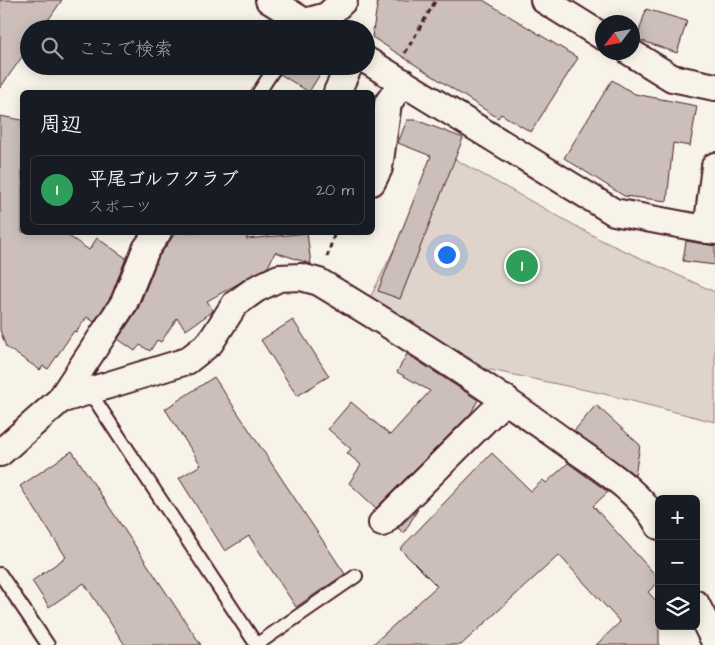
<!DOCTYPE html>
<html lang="ja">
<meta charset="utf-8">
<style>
body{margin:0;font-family:"Architects Daughter","Klee One",sans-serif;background:#242831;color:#f1f3f6}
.controls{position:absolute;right:15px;bottom:15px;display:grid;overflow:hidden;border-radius:8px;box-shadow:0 2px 12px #0003}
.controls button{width:45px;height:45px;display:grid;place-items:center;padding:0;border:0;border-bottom:1px solid #363941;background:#171b24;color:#f1f3f6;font:25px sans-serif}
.compass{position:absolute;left:595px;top:15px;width:45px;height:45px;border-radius:50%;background:#171b24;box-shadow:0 2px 12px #0003;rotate:238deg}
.you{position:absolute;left:446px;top:254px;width:18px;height:18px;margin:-12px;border:4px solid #fff;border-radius:50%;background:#1a73e8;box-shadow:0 0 0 8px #1a73e833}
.badge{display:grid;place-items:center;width:32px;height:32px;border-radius:50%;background:#b45309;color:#fff;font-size:16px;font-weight:700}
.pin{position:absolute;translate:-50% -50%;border:2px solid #fff;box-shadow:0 1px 5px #0006}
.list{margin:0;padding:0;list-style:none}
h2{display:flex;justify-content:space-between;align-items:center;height:65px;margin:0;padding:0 20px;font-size:21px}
h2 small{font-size:16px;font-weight:400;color:#9ea1a6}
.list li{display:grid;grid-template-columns:32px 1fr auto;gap:15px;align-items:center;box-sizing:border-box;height:70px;margin:0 10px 10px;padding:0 10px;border:1px solid #363941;border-radius:8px}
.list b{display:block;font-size:19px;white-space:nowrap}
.list p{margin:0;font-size:16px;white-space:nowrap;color:#9ea1a6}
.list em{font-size:16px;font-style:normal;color:#9ea1a6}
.icon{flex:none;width:28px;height:28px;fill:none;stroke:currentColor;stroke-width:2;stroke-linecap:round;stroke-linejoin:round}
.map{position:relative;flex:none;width:715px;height:645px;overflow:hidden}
.search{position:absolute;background:#171b24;box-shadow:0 2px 12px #0003;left:20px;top:20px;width:355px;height:55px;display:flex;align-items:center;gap:12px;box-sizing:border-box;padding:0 18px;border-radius:28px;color:#9ea1a6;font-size:19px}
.panel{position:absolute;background:#171b24;box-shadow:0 2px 12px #0003;left:20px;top:90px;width:355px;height:145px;border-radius:8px}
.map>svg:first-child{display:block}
</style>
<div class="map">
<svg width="715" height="645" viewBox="0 0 715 645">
<rect width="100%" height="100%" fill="#f7f3e8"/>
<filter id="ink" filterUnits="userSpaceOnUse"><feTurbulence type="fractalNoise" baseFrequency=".02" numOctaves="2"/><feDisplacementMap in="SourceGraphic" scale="10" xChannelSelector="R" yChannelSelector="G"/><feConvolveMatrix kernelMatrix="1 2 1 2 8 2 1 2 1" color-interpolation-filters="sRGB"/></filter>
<g filter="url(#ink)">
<!-- green -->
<path fill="#ded4cc" stroke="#947a7c" d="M442 152 603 241 715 292V422L600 393 476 367 471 359 369 300Z"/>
<!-- building -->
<path fill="#ccbfb9" stroke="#4a1f2b" d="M0 0H62L42 29H29V47L0 88Z
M378 0H483L578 58 531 132 501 114 498 118 372 37Z
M646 9 687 21 677 53 637 39Z
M284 66H325L309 92 280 74Z
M612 80 635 94 697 106 690 146 673 143 667 201 624 196 564 158Z
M0 116 22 120V232H63L89 250 97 238 126 258 111 296 94 322 87 317 76 332 74 331 48 369 43 366 40 370 6 347 0 330Z
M407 120H416L463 138 400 299 378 291 431 156 398 143Z
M176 232H251L246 239 307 233 311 264 275 252 268 267 207 301 213 310 212 312 186 330 177 318 161 342 157 340 150 351 140 345 135 351 118 339 138 309 159 256Z
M686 241 715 246V265L683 261Z
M293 320 329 376 297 396 261 340Z
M407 354 478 400 471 413 376 508 349 483 361 465 347 453 351 449 328 429 351 402 390 435 430 391 397 372Z
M214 377 345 574 296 607 249 536 225 551 179 478 201 465 165 409Z
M596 405 640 445 635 475 574 431Z
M72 451 201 645H125L84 583 49 607 32 581 66 557 20 486Z
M492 453 531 491 543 480 546 483 568 463 608 492 593 506 659 579V582L648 592 659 604V645H596L620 622 559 555 461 645H372L437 586 400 549Z
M418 509 404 533 398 528Z"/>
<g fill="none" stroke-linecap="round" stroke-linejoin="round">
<!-- lane casing -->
<g stroke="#4a1f2b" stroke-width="16">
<path id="lane" d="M259 92 276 66
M89 391 256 644
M0 574 48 645
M256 645 356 576"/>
</g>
<!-- street casing -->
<g stroke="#4a1f2b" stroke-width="30">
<path id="street" d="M269 0 316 29
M544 0 602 36
M305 22 327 16 344 0
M630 52 672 78 715 87
M366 60 614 212 715 231
M337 92 349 66
M372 182 379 168 388 103 403 82
M707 230 715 166
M60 400 124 303 146 249 158 232
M0 453 60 400 187 361 210 343 235 304 256 289 279 278 301 277 319 282C406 334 491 388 573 448 601 468 643 494 659 526
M382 523 506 399
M696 604 715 642"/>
</g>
<!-- path -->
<path stroke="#4a1f2b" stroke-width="3" stroke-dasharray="5 4" stroke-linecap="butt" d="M405 53 436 0
M327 257 335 232"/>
<!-- lane -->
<use href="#lane" stroke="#f7f3e8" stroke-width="12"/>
<!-- street -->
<use href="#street" stroke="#f7f3e8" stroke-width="26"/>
</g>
</g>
</svg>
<div class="controls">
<button>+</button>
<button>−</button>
<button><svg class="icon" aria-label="layers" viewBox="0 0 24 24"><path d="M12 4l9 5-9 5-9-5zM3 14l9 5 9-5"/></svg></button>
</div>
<svg class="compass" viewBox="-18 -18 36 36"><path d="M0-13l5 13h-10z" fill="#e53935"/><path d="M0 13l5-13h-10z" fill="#9ea1a6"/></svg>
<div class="you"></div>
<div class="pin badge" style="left:522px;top:266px;background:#2e9e5b">1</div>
<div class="search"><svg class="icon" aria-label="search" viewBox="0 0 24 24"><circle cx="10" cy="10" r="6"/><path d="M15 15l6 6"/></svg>ここで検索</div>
<section class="panel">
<h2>周辺<small></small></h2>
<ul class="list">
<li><span class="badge" style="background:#2e9e5b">1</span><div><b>平尾ゴルフクラブ</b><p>スポーツ</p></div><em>20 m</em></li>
</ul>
</section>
</div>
